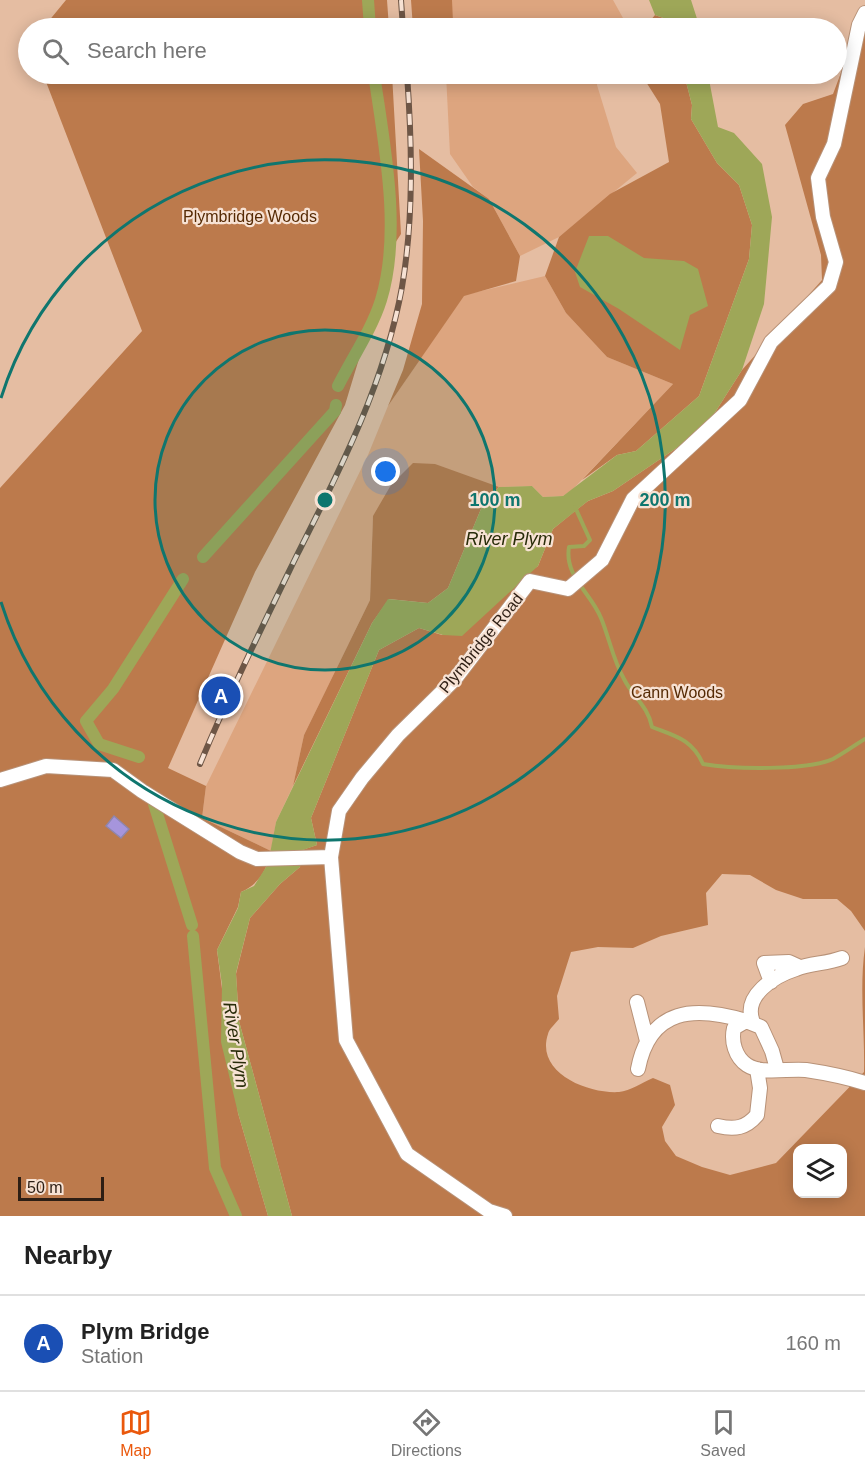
<!DOCTYPE html>
<style>
body{margin:0;font-family:Helvetica,sans-serif;background:#f6f6f6;color:#222}
.controls{position:absolute;right:18px;bottom:18px;display:grid;overflow:hidden;border-radius:12px;box-shadow:0 3px 15px #0003}
.controls button{width:54px;height:54px;display:grid;place-items:center;padding:0;border:0;border-bottom:2px solid #e0e0e0;background:#fff;color:#222;font:30px sans-serif}
.scale{position:absolute;left:18px;bottom:15px;width:86px;box-sizing:border-box;padding-left:6px;border:3px solid #2d1e14;border-top:0;font-size:16px;line-height:21px;white-space:nowrap;color:#2d1e14;-webkit-text-stroke:4px #f7e2d4;paint-order:stroke}
.you{position:absolute;left:386px;top:472px;width:21px;height:21px;margin:-15px;border:4px solid #fff;border-radius:50%;background:#1a73e8;box-shadow:0 0 0 9px #1a73e833}
.badge{display:grid;place-items:center;width:39px;height:39px;border-radius:50%;background:#ea580c;color:#fff;font-size:20px;font-weight:700}
.pin{position:absolute;translate:-50% -50%;border:3px solid #fff;box-shadow:0 2px 6px #0006}
.list{margin:0;padding:0;list-style:none}
h2{display:flex;justify-content:space-between;align-items:center;height:78px;margin:0;padding:0 24px;font-size:26px}
h2 small{font-size:20px;font-weight:400;color:#767676}
.list li{display:grid;grid-template-columns:39px 1fr auto;gap:18px;align-items:center;box-sizing:border-box;height:96px;padding:0 24px;border-top:2px solid #e0e0e0}
.list b{display:block;font-size:22px;white-space:nowrap}
.list p{margin:0;font-size:20px;white-space:nowrap;color:#767676}
.list em{font-size:20px;font-style:normal;color:#767676}
.icon{flex:none;width:33px;height:33px;fill:none;stroke:currentColor;stroke-width:2;stroke-linecap:round;stroke-linejoin:round}
.map{position:relative;flex:none;width:865px;height:1216px;overflow:hidden}
.search{position:absolute;background:#fff;box-shadow:0 3px 15px #0003;left:18px;right:18px;top:18px;height:66px;display:flex;align-items:center;gap:15px;box-sizing:border-box;padding:0 21px;border-radius:33px;color:#767676;font-size:22px}
.sheet{height:174px;background:#fff}
nav{display:flex;justify-content:space-around;align-items:center;box-sizing:border-box;height:84px;border-top:2px solid #e0e0e0;background:#fff;font-size:16px;color:#767676}
nav a{display:grid;justify-items:center;gap:3px}
nav .on{color:#ea580c}
.map>svg:first-child{display:block}
</style>
<div class="map">
<svg width="865" height="1216" viewBox="0 0 865 1216">
<rect width="100%" height="100%" fill="#e5bda2"/>
<!-- green -->
<path fill="#dda57f" d="M452 0H613L628 27 452 28Z
M446 74H598L597 85 616 147 637 173 559 237 520 256 489 199 473 187 450 154Z
M545 276 566 313 607 357 673 384 573 489 563 496 543 497 532 486 499 487 474 480 373 516 370 600 304 735 293 786 276 822 271 851 202 818 206 786 368 455 388 406 464 295Z"/>
<!-- forest -->
<path fill="#bc7a4c" fill-rule="evenodd" d="M66 0H387L389 28H43Z
M411 0H452L453 22 449 28H413Z
M865 9V931L851 911 837 899H803L776 890 750 875 722 874 706 893 708 925 661 936 633 948 598 947 571 952 557 996 559 1019C556 1023 549 1029 548 1034 535 1073 588 1094 619 1092 630 1091 643 1082 653 1078L670 1085 675 1105 662 1127 665 1141 676 1156 702 1167 730 1175 776 1163 864 1072C865 1030 859 989 865 947V1216H292L239 1021 236 974 250 918 280 884 300 867 302 850 317 845 311 818 379 650 419 628 442 635 538 566 553 529 575 511 588 501 613 491 681 445 714 414 742 370 822 280 821 255 785 125 803 104 833 94ZM798 1148H842V1194H798Z
M655 15 669 20 671 28H644Z
M43 74H392L401 234 386 257 375 306 345 405 255 572 168 768 206 786 202 818 271 851C267 870 259 884 241 892L238 907 217 950 238 1113 268 1216H0V488L142 331Z
M641 74H684L692 105 691 119 717 163 739 185 752 225 749 259 699 396 636 451 617 455 582 480 673 384 607 357 566 313 545 276 559 237 610 194 669 162 660 104Z
M419 149 489 199 520 256 516 281 464 296 388 406 403 370 422 304 423 221Z
M413 463 435 464 499 487 483 504 448 588 428 603 389 599 372 623 293 786 304 735 370 600 373 516 391 485Z"/>
<!-- water -->
<path fill="#9ea758" d="M649 0H691L700 28H671L669 20 655 15Z
M684 74H708L718 127 734 133 762 164 772 217 764 304 742 370 714 414 681 445 613 491 588 501 553 529 538 566 462 636 443 635 419 628 379 650 311 818 317 845 303 850 300 867 280 884 250 918 236 973 239 1021 292 1216H268L238 1113 221 1042 222 985 217 950 238 908 241 892 254 886 268 864 276 822 372 623 388 599 428 603 448 588 483 504 499 487 532 486 543 497 563 496 617 455 636 451 699 396 749 259 752 225 739 185 717 163 691 119 692 105Z
M589 236H608L644 258 684 261 698 269 708 306 690 315 680 350 619 309 580 287 575 272Z"/>
<g fill="none" stroke-linecap="round" stroke-linejoin="round">
<!-- stream -->
<path stroke="#9ea758" stroke-width="4" d="M575 507 590 540 584 546 569 547C564 576 591 593 601 618 609 637 613 660 624 679 633 697 648 706 652 727 675 736 692 739 703 764 732 769 806 771 833 759 844 753 855 745 865 739"/>
<!-- canal -->
<path stroke="#9ea758" stroke-width="12" d="M368 0 370 28
M338 386C352 358 372 329 381 300 402 232 384 143 374 74
M203 557 335 411 336 405
M139 757 99 744 86 721 113 689 183 579
M154 804 192 925
M193 936 215 1168 236 1216"/>
</g>
<!-- building -->
<path fill="#a695dc" stroke="#8e86ad" stroke-width="1.5" d="M114 816 129 829 121 838 106 826Z"/>
<g fill="none" stroke-linecap="round" stroke-linejoin="round">
<!-- minor casing -->
<g stroke="#b89278" stroke-width="16">
<path id="minor" d="M0 780 46 766 113 770 142 791 240 852 257 859 331 857
M771 982 764 963 789 962 800 967
M637 1002 647 1041
M753 1022C742 996 774 976 796 969 811 963 826 964 842 958
M638 1069C650 1007 695 1006 746 1021
M777 1069 772 1051 761 1027 746 1021 734 1028C731 1041 735 1057 747 1065 762 1075 789 1068 806 1070 826 1073 846 1077 865 1083
M718 1126C735 1130 746 1128 757 1115L760 1088 757 1069
M505 1216 489 1211 407 1154 346 1040 331 857 339 811 362 778 398 735 455 679 530 581 568 589 602 560 633 499 740 400 771 342 829 286 836 262 823 217 818 178 834 144 859 25 865 13"/>
</g>
<!-- minor -->
<use href="#minor" stroke="#fff" stroke-width="14"/>
<!-- rail casing -->
<g stroke="#6e5646" stroke-width="6">
<path id="rail" d="M401 0 403 28
M200 764C230 692 264 623 298 553 341 468 385 382 402 287 414 217 412 144 407 74"/>
</g>
<!-- rail -->
<use href="#rail" stroke="#f7e2d4" stroke-width="4" stroke-dasharray="11" stroke-linecap="butt"/>
</g>
<!-- distance rings -->
<circle cx="325" cy="500" r="170" fill="#0f766e" fill-opacity=".12"/>
<g fill="none" stroke="#0f766e" stroke-width="3">
<circle cx="325" cy="500" r="170"/>
<path d="M1 398A340 340 0 1 1 1 602"/>
</g>
<g text-anchor="middle" dominant-baseline="central" stroke-width="4.5" stroke-linejoin="round" paint-order="stroke">
<!-- park labels -->
<g font-size="16" fill="#562a04" stroke="#f7e2d4">
<text x="250" y="216">Plymbridge Woods</text>
<text x="677" y="692">Cann Woods</text>
</g>
<!-- street labels -->
<g font-size="16" fill="#2d1e14" stroke="#f7e2d4">
<text transform="translate(481 643) rotate(-51)">Plymbridge Road</text>
</g>
<!-- water labels -->
<g font-size="18" font-style="italic" fill="#292c09" stroke="#f7e2d4">
<text x="509" y="539">River Plym</text>
<text transform="translate(236 1045) rotate(81)">River Plym</text>
</g>
</g>
<circle cx="325" cy="500" r="9" fill="#0f766e" stroke="#f7e2d4" stroke-width="3"/>
<g font-size="18" text-anchor="middle" font-weight="bold" fill="#0f766e" stroke="#f7e2d4" stroke-width="4.5" stroke-linejoin="round" paint-order="stroke">
<text x="495" y="506">100 m</text>
<text x="665" y="506">200 m</text>
</g>
</svg>
<div class="controls">
<button><svg class="icon" aria-label="layers" viewBox="0 0 24 24"><path d="M12 4l9 5-9 5-9-5zM3 14l9 5 9-5"/></svg></button>
</div>
<div class="scale">50 m</div>
<div class="you"></div>
<div class="pin badge" style="left:221px;top:696px;background:#1a4fb4">A</div>
<div class="search"><svg class="icon" aria-label="search" viewBox="0 0 24 24"><circle cx="10" cy="10" r="6"/><path d="M15 15l6 6"/></svg>Search here</div>
</div>
<section class="sheet">
<h2>Nearby<small></small></h2>
<ul class="list">
<li><span class="badge" style="background:#1a4fb4">A</span><div><b>Plym Bridge</b><p>Station</p></div><em>160 m</em></li>
</ul>
</section>
<nav>
<a class="on"><svg class="icon" aria-label="map" viewBox="0 0 24 24"><path d="M3 6l6-2 6 2 6-2v14l-6 2-6-2-6 2zM9 4v14M15 6v14"/></svg>Map</a>
<a><svg class="icon" aria-label="directions" viewBox="0 0 24 24"><path d="M12 3l9 9-9 9-9-9zM9 14v-3h6M13 9l2 2-2 2"/></svg>Directions</a>
<a><svg class="icon" aria-label="saved" viewBox="0 0 24 24"><path d="M7 4h10v16l-5-4-5 4z"/></svg>Saved</a>
</nav>
